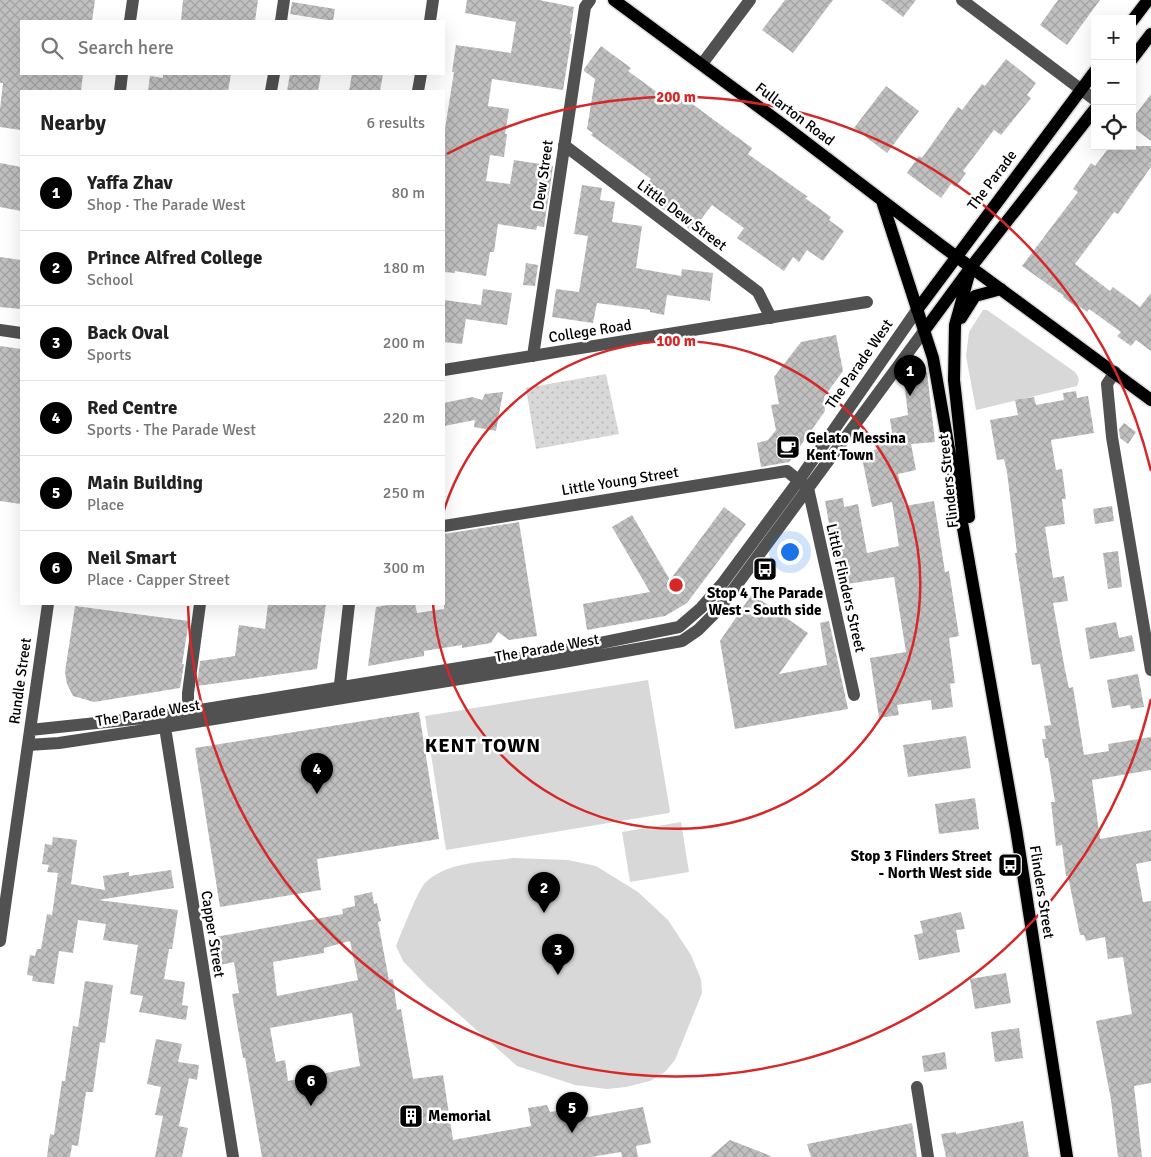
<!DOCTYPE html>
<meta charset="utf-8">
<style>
body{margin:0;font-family:Signika,sans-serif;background:#f2f2f2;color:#222}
.controls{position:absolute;right:15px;top:15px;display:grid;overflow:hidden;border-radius:0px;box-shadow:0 5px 20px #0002}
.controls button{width:45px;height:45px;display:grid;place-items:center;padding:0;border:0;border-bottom:1px solid #e0e0e0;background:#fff;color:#222;font:25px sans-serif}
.you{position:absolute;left:789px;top:551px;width:18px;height:18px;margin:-12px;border:4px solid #fff;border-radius:50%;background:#1a73e8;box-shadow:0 0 0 8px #1a73e833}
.badge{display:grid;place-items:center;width:32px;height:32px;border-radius:50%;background:#000;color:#fff;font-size:16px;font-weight:700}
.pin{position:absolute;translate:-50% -41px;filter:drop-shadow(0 1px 2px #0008)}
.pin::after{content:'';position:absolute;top:26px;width:18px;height:15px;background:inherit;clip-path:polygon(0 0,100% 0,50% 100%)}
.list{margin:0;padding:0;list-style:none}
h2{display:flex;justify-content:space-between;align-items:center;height:65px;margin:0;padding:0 20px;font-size:21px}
h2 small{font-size:16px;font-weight:400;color:#767676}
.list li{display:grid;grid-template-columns:32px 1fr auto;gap:15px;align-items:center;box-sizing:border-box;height:75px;padding:0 20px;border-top:1px solid #e0e0e0}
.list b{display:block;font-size:19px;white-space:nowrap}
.list p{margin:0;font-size:16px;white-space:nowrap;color:#767676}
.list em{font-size:16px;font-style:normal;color:#767676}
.icon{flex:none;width:28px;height:28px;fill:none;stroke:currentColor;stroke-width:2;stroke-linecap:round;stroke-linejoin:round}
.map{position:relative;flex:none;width:1151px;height:1157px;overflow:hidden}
.search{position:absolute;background:#fff;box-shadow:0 5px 20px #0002;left:20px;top:20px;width:425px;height:55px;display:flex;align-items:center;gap:12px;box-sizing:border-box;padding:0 18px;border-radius:0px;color:#767676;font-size:19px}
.panel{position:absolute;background:#fff;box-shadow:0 5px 20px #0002;left:20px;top:90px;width:425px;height:515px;border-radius:0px}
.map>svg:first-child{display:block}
</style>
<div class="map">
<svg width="1151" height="1157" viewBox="0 0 1151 1157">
<defs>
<pattern id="grass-dots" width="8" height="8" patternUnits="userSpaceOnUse" patternTransform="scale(1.25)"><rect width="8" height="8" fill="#d8d8d8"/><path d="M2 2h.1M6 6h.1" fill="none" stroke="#b8b8b8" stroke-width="1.8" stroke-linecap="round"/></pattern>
<pattern id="building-cross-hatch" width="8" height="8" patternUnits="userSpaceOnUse" patternTransform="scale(1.25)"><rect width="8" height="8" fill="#c0c0c0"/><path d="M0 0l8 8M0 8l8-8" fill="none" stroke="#a3a3a3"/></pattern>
</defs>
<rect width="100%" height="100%" fill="#fff"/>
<!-- grass -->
<path fill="url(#grass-dots)" d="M606 374 619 434 536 449 526 388Z"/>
<!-- park -->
<path fill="#d8d8d8" d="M983 310H987L1075 372C1079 377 1080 380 1077 386L976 410 966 356 969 332Z
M648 680 670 811 669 813 446 850 425 716Z
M681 822 689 872 630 882 622 832Z
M513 858 568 860 596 866 638 892 668 920 691 955 701 979 702 993 675 1060 665 1072 650 1081 626 1087 607 1089 575 1085 517 1066 427 986 403 961 396 946C401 934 418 890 425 883 447 861 485 862 513 858Z"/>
<!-- building -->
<path fill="url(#building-cross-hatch)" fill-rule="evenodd" d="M0 0H95L92 21H21V74H83L81 91H21V130L0 127V109L3 83H0Z
M183 0H258L255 21H181Z
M467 0H539L574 7 570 34H572L563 90 492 79 488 106 509 109 505 134H507L504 157 490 155 486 181 510 184 514 160 553 166 544 227 537 226 536 230 498 224 494 252H490L486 276 455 271V273L444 272V135L454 72H452L456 45 511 53 516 22 465 13Z
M785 0H833L793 53 762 30Z
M881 0H916L903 17Z
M1058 0H1100L1067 45 1040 25Z
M292 2 335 9 333 21 290 14Z
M601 46 631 68 628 71 669 101 677 90 693 101 691 103 752 148 748 154 808 197 805 198 831 217 829 220 844 231 823 261 807 250 799 262 793 257 784 271 737 238 744 228 712 205 692 231 641 193 651 179 591 135 593 133 587 129 595 79 584 71V69Z
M1006 59 1036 83 1027 95 1031 98 1001 135 994 130 963 171 966 173 956 187 951 184 941 198 907 173 919 156 922 158 958 107 962 110 982 84 985 86Z
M163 74H231L228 91H148L150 76 163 78Z
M290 74H321L318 91H287Z
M352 74H383L380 91H349Z
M886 86 919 111 887 153 854 128Z
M1151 94V141L1132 127 1136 122 1132 119Z
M1110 146H1151V167L1118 214 1114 212 1075 264 1110 291 1113 287 1140 307 1151 293V351L1136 340 1131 346 1117 336 1121 332 1089 309 1087 312 1077 305 1076 307 1063 297 1064 296 1022 266 1078 192 1073 189 1091 163 1095 166Z
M0 163 21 167V211L0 207Z
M582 185 602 188 600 200 615 202 612 222 642 226 636 268 681 276 682 269 713 273 710 301 667 295 664 315 650 312V310L597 303 593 323 552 317 556 289 579 292 588 236 574 234Z
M0 257 21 260V309L0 307Z
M526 263 538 265 535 286 523 285Z
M483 289 512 293 507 325 466 319 462 344 444 342V300L481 305Z
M836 335 843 371 824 397 825 411 789 462 761 467 757 443 768 440 776 430 771 405 779 404 774 377 801 342Z
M0 346 21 349V504L0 501Z
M927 372 935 442 911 444 916 470 898 474 905 506 934 501 945 572 949 571 959 636 949 638 955 683 950 684 953 707 932 710 931 700 897 705 899 715 879 718 870 658 906 652 894 577 840 585 825 501 843 498 844 507 858 504 867 553 899 546 892 502 872 507 861 453 878 449 875 436 892 432 890 419 908 415 905 389 917 374Z
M1076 391 1077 398 1088 396 1094 433 1051 440 1056 470 1062 469 1066 499H1062L1065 524 1045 527 1053 578 1064 576 1068 601 1053 603 1065 670 1069 688 1073 687 1084 755 1109 751 1108 744 1151 737V770L1092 780 1100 839 1151 830V861L1136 864 1143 902 1151 901V1083L1134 1086 1142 1157H1118L1111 1100 1096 1021 1132 1014 1123 957 1108 959 1105 937 1086 941 1084 935H1080L1068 876H1066L1062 845 1056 846 1051 802H1055L1048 758H1045L1042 739H1046L1044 726 1051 725 1040 664 1032 665 1015 553H1017L1007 472 1004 459 997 460 990 420 1018 415 1015 400 1034 397 1036 405 1064 400 1063 393Z
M503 392 496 431 474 427 475 420 444 426V403L472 397 482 400 485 394Z
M1124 423 1136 432 1128 444 1120 438 1119 429Z
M1112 506 1114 521 1095 524 1093 509Z
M724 507 746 524 687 603 665 616 587 630 583 604 650 592 612 527 632 515 670 580Z
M519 522 537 636 509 640 498 632 491 643 462 648V645L424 651V656L368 666 376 607 394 604H415L417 613 444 609V534Z
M1118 551 1122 587 1108 589 1103 553Z
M752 594 808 633 779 674 827 665 820 623 829 621 848 709 735 729 720 641Z
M268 604H326L317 669 197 686 200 661 235 656 239 625 265 629Z
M75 606 189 621 182 664H184L180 688 94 702 73 696 67 684 65 672Z
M1116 622 1119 638 1132 635 1135 651 1090 659 1085 628Z
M1138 674 1144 707 1131 709 1130 705 1112 708 1107 680Z
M419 712 439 839 317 859 321 890 220 907 195 748Z
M966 736 971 768 908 777 903 745Z
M975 798 979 829 939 834 935 804Z
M53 837 77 840 71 884 105 890 103 876 129 872V876L171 870 174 888 98 900 178 910 172 949H169L164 979 185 982 182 1005 188 1006 186 1020 139 1012 143 996 130 994 138 945 103 940 106 924 78 920 73 953 59 951 54 984 32 981 33 976 27 975 30 955 35 956 37 949H41L47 914 52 915 58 873 47 872 49 865 42 864 45 844 52 845Z
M372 892 374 904 377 903 381 921 378 922 389 980 393 979 397 1010 401 1009 413 1079 443 1075 453 1140 531 1126 528 1108 547 1105 550 1112 574 1108 576 1119 643 1107 651 1143 636 1146 638 1157H622L621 1152 591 1157H262L245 1058H243L232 994 239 993 234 962 220 965 215 937 343 914 342 909 355 906 354 896ZM350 941 358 980 277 996 273 962 324 953V948ZM352 1013 360 1066 288 1081 285 1060 276 1062 270 1028Z
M961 912 965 929 956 930 960 952 919 960 914 935 923 933 920 921Z
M1006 973 1011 1003 975 1009 970 979Z
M85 981 113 985 105 1043 100 1042 93 1092H86L78 1146 72 1145 70 1157H47L50 1134 54 1135 62 1081H65L73 1026 78 1027Z
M1019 1028 1023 1058 995 1062 991 1032Z
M156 1039 182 1044 178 1062 199 1065 197 1080 189 1078 179 1126 188 1128 182 1157H155L163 1116 155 1115 161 1087 147 1084Z
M945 1052 947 1069 924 1072 922 1056Z
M1023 1121 1029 1157H946L941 1134 956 1132V1134Z
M912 1123 917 1157H811L807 1144Z
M730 1140 771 1156 770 1157H710Z"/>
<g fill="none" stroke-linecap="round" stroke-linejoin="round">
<!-- major casing -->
<g stroke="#dbdbdb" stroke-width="15">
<path id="major" d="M614 0 786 127 942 246 1151 400
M1132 21 1148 0
M1132 59 1151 34
M882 201 933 358 1016 829 1067 1157
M917 310 1095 71
M961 318 975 296 1001 289
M924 331 971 267 1095 109
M969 517 954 380 955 325 971 267"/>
</g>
<!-- minor -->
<path stroke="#515151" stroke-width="12" d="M962 0 1095 100
M130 21 133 0
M281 21 284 0
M430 21 433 0
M702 64 750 0
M120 91 122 74
M271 91 274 74
M418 91 421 74
M564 145 758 292 771 318
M0 330 21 333
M533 356 585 7 590 0
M444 370 867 302
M1115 372 1107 384 1112 437 1151 670
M808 488 854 695
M444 526 787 471 804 485
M339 693 349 604
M188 718V693L200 604
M164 721 233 1157
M30 730 163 716 551 653 679 627 701 608 722 584 799 480 917 310
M28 745 59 743 165 727 552 664 682 641 698 630 719 609 924 331
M0 941 48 604
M917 1087 928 1157"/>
<!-- major -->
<use href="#major" stroke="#000" stroke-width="12"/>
</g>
<!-- distance rings -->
<g fill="none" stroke="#d62828" stroke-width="2.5">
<path d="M444 510A244 244 0 1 1 433 604"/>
<path d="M1151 699A488 488 0 0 1 188 606M447 154A488 488 0 0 1 1151 471"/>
</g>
<!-- icons -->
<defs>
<g id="cafe-square" transform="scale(1.25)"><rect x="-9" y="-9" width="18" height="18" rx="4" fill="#000" stroke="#fff"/><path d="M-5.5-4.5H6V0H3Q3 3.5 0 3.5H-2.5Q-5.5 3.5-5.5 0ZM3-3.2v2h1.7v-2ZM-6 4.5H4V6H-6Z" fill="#fff"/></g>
<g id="bus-square" transform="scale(1.25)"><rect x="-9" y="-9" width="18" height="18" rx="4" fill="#000" stroke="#fff"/><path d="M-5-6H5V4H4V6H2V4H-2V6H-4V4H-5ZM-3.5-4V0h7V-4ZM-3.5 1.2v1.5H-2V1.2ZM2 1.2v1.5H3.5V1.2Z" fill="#fff"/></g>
<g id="building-square" transform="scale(1.25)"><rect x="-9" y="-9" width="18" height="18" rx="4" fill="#000" stroke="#fff"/><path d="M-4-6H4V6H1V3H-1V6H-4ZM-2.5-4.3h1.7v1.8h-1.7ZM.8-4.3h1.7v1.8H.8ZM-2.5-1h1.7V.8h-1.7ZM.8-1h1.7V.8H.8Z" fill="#fff"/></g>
</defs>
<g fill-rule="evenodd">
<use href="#cafe-square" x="788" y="447"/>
<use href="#bus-square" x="765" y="569"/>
<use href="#bus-square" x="1010" y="865"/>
<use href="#building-square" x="411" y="1116"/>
</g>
<g text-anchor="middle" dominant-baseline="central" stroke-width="5" stroke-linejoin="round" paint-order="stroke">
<!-- street labels -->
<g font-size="15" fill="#000" stroke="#fff">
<text transform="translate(795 114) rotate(37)">Fullarton Road</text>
<text transform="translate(543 175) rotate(-82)">Dew Street</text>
<text transform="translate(992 180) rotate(-53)">The Parade</text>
<text transform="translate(682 215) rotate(37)">Little Dew Street</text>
<text transform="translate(590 331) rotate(-9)">College Road</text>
<text transform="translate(859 364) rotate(-55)">The Parade West</text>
<text transform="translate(620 481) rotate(-9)">Little Young Street</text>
<text transform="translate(948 481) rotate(-96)">Flinders Street</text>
<text transform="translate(846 588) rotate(77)">Little Flinders Street</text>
<text transform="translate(547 648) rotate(-10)">The Parade West</text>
<text transform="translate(20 681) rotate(-82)">Rundle Street</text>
<text transform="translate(148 713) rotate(-9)">The Parade West</text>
<text transform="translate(1042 892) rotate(81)">Flinders Street</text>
<text transform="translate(213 934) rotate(81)">Capper Street</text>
</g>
<!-- poi labels -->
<g font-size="15" font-weight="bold" fill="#000" stroke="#fff" text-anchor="start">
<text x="806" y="438">Gelato Messina<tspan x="806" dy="17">Kent Town</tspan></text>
<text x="765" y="593" text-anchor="middle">Stop 4 The Parade<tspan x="765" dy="17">West - South side</tspan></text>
<text x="992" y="856" text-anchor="end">Stop 3 Flinders Street<tspan x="992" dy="17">- North West side</tspan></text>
<text x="428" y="1116">Memorial</text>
</g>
<!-- district labels -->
<g font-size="20" font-weight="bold" letter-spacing="1" fill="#000" stroke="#fff">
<text x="483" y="745">KENT TOWN</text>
</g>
</g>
<circle cx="676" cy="585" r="8" fill="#d62828" stroke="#fff" stroke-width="2.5"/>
<g font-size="15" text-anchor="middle" font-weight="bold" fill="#d62828" stroke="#fff" stroke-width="5" stroke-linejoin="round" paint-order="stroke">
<text x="676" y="102">200 m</text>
<text x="676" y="346">100 m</text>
</g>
</svg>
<div class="controls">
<button>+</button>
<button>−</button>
<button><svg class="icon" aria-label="locate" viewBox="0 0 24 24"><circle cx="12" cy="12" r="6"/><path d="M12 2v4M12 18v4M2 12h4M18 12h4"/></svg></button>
</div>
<div class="you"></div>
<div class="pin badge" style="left:910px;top:396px">1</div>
<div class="pin badge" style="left:544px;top:913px">2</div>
<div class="pin badge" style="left:558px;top:975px">3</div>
<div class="pin badge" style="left:317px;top:794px">4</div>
<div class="pin badge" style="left:572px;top:1133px">5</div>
<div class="pin badge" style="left:311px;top:1106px">6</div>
<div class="search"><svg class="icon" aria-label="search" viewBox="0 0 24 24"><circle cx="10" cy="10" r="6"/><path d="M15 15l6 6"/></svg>Search here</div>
<section class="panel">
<h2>Nearby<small>6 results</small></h2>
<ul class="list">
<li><span class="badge">1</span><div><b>Yaffa Zhav</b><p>Shop · The Parade West</p></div><em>80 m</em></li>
<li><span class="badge">2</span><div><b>Prince Alfred College</b><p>School</p></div><em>180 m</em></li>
<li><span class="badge">3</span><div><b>Back Oval</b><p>Sports</p></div><em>200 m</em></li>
<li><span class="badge">4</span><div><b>Red Centre</b><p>Sports · The Parade West</p></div><em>220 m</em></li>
<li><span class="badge">5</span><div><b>Main Building</b><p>Place</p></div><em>250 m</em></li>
<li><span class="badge">6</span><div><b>Neil Smart</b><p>Place · Capper Street</p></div><em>300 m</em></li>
</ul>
</section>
</div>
